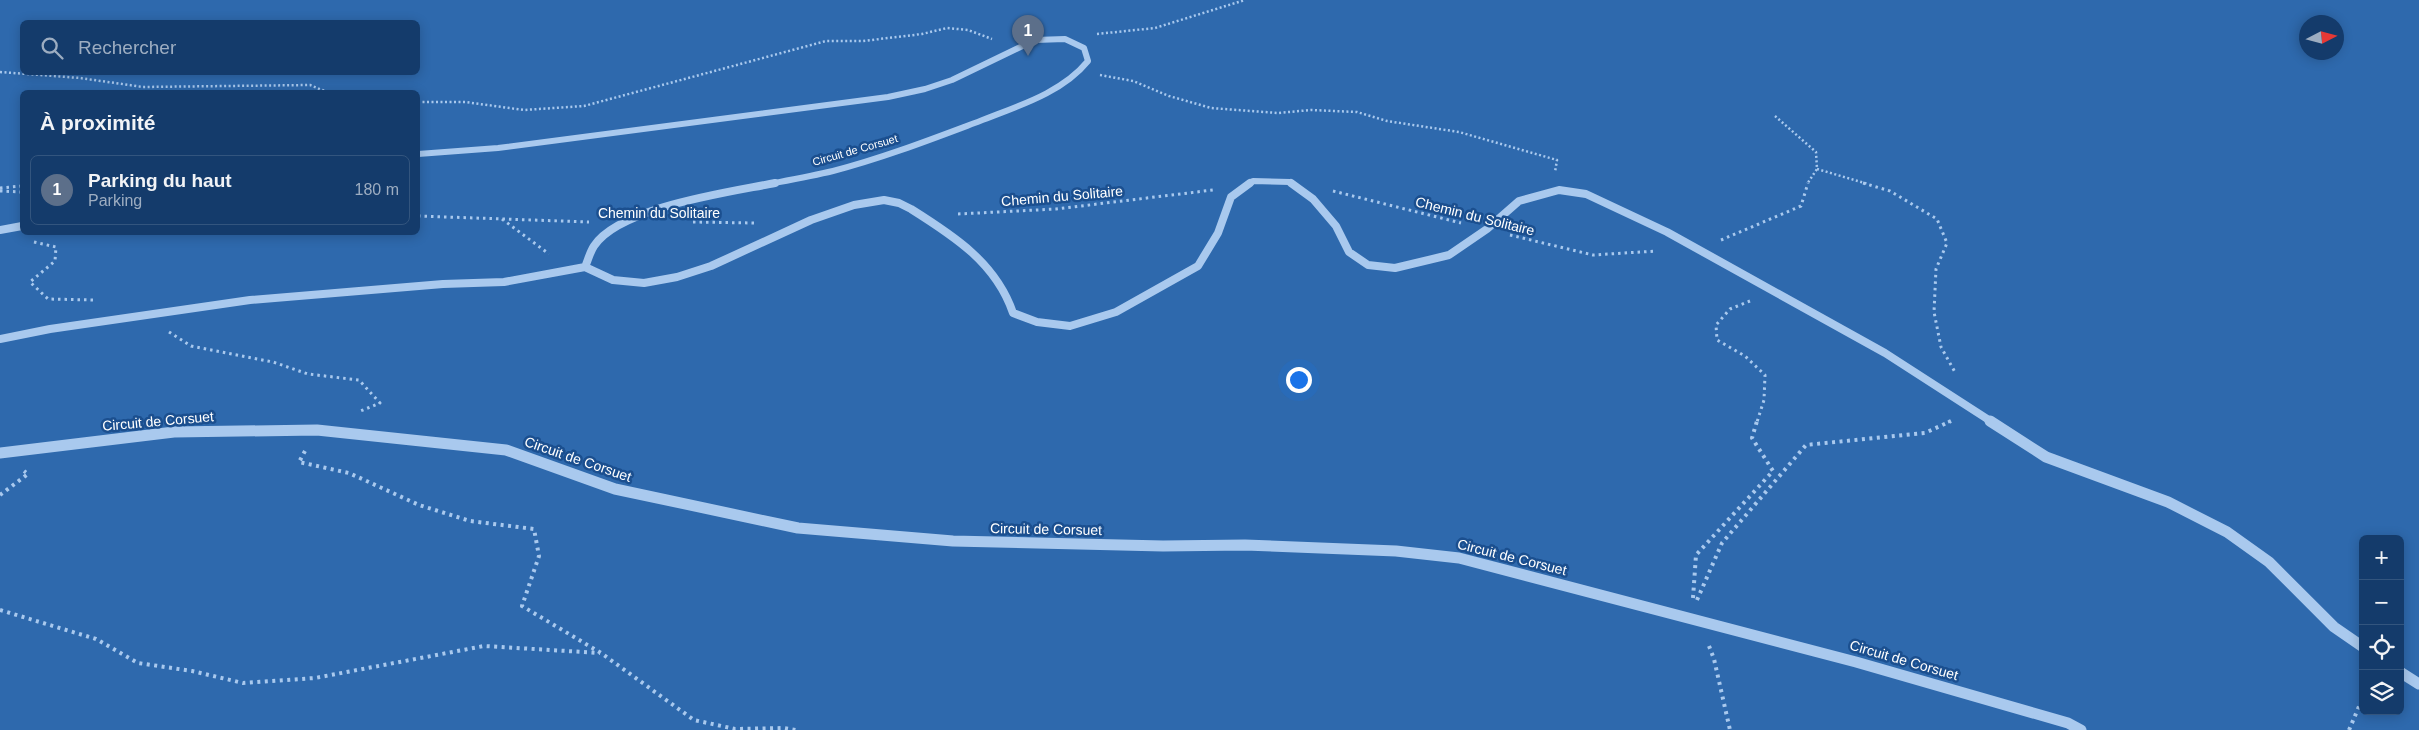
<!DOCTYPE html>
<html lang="fr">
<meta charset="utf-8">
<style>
body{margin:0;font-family:Helvetica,sans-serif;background:#214673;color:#f1f3f6}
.controls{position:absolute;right:15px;bottom:15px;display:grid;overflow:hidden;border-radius:8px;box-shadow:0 2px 12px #0003}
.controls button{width:45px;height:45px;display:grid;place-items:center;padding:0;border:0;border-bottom:1px solid #33557e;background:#143b6b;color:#f1f3f6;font:25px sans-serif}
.compass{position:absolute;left:2299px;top:15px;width:45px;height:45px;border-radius:50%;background:#143b6b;box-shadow:0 2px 12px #0003;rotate:84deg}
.you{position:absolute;left:1298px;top:379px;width:18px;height:18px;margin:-12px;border:4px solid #fff;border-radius:50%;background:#1a73e8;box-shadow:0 0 0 8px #1a73e833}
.badge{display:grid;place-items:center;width:32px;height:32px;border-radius:50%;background:#95b2f1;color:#fff;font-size:16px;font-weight:700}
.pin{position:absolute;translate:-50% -41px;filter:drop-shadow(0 1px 2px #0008)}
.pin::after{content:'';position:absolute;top:26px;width:18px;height:15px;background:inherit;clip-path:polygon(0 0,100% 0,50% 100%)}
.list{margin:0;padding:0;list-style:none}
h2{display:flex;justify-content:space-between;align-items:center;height:65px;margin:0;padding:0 20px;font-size:21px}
h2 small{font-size:16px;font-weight:400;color:#9dadc1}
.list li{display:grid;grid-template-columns:32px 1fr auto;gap:15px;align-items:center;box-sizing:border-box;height:70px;margin:0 10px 10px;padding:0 10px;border:1px solid #33557e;border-radius:8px}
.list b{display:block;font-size:19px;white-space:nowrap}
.list p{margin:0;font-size:16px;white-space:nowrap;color:#9dadc1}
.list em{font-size:16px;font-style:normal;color:#9dadc1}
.icon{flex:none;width:28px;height:28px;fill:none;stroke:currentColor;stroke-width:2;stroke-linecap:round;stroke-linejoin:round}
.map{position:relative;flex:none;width:2419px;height:730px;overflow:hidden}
.search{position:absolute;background:#143b6b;box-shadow:0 2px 12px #0003;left:20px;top:20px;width:400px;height:55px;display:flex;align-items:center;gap:12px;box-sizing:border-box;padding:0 18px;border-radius:8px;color:#9dadc1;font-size:19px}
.panel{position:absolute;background:#143b6b;box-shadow:0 2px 12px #0003;left:20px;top:90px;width:400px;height:145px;border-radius:8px}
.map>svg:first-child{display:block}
</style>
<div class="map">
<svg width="2419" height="730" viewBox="0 0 2419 730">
<rect width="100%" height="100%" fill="#1b4f8f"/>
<!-- green -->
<path fill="#2e69ad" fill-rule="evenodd" d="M0 0H2419V730H0ZM22 22H418V72H22ZM2306 22H2336V52H2306ZM22 92H418V232H22ZM2363 539H2400V711H2363Z"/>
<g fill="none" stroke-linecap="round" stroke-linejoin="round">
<!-- path-far2 -->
<path stroke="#a9c9ee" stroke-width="2.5" stroke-dasharray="2 2.5" stroke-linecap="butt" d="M1097 34 1155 28 1245 0
M0 72 80 78 143 87 310 85 327 92
M1100 75 1133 81 1169 96 1211 108 1278 113 1311 110 1357 112 1387 121 1459 132 1557 160 1555 172
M418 102H465L524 110 584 106 826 41H863L922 34 947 28 968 30 992 39
M1775 116 1816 152 1817 169 1807 184
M1817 169 1868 184"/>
<!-- path-far1 -->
<path stroke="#a9c9ee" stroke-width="3" stroke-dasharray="2.5 4" stroke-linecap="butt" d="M1863 183 1890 191 1937 219 1947 243 1936 269 1934 312 1941 347 1956 374
M0 188 22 186
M0 191 22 192
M1333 191 1461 223
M958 214 1056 209 1213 190
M418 216 589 222
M502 219 549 254
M693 222 754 223
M1510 235 1593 255 1657 251
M1721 240 1801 206 1808 183
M34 242 56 247 55 261 30 282 48 299 95 300
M1750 301 1730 309 1716 325 1717 340 1745 356 1765 375 1764 400 1757 422
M169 332 191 346 273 362 308 374 359 380 380 403 358 412
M1948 422 1953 420"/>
<!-- path -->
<path stroke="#a9c9ee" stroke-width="4" stroke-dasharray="3 4.5" stroke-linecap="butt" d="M305 451 299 462 349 473 419 505 470 521 534 529 539 556 522 606 601 653 694 720 735 729 784 728 796 730
M0 495 28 474 24 471
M1693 598 1696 555 1773 471 1752 438 1757 421
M1697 600 1722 543 1806 445 1925 433 1951 421
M0 610 96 639 138 663 192 671 243 683 315 678 484 646 600 653
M1709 646 1714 659 1730 730
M2349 730 2363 697"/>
<!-- minor-far2 -->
<path stroke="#a9c9ee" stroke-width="6" d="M418 154 498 148 888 97 925 89 952 80 1035 40 1065 39 1084 48 1088 61C1062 93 1018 106 980 121 932 139 883 158 833 171 812 176 790 180 769 184
M1249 184 1253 181 1290 182 1293 184"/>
<!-- minor-far1 -->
<path stroke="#a9c9ee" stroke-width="8" d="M1291 183 1313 199 1336 226 1349 252 1368 265 1395 268 1449 255 1487 229 1519 201 1559 190 1586 194 1667 232 1885 353 1992 422
M0 230 22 226
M585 267C588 260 590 252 594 246 619 207 731 192 775 183
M0 339 50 329 250 300 443 284 504 282 585 267 613 280 644 283 677 277 711 266 811 220 854 205 884 200 899 203 911 209C954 236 996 263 1013 313L1037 322 1070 326 1116 312 1198 266 1218 233 1231 197 1250 183"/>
<!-- minor -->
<path stroke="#a9c9ee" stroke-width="11" d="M1990 421 2046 457 2168 502 2227 532 2269 562 2334 627 2363 647
M0 453 174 432 317 430 506 450 615 489 798 528 953 541 1163 546 1245 545 1396 551 1459 558 1856 662 2068 723 2081 730
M2400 672 2419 684"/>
</g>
<g text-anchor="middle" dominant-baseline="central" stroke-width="5" stroke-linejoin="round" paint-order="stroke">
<!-- far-street labels -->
<g font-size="11" fill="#fff" stroke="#1b4f8f">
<text transform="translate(855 150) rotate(-16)">Circuit de Corsuet</text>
</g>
<!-- street labels -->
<g font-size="14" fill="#fff" stroke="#1b4f8f">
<text transform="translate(1062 196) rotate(-5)">Chemin du Solitaire</text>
<text x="659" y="213">Chemin du Solitaire</text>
<text transform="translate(1475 216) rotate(14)">Chemin du Solitaire</text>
<text transform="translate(158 421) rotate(-5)">Circuit de Corsuet</text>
<text transform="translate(578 459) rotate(19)">Circuit de Corsuet</text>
<text transform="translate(1046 529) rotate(1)">Circuit de Corsuet</text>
<text transform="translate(1512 557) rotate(14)">Circuit de Corsuet</text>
<text transform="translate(1904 660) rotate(16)">Circuit de Corsuet</text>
</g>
</g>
</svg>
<div class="controls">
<button>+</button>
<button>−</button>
<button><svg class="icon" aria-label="locate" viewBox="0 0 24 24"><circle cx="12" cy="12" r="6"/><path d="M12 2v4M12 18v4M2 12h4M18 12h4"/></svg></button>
<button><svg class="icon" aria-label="layers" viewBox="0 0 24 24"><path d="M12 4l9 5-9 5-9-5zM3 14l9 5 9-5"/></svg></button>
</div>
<svg class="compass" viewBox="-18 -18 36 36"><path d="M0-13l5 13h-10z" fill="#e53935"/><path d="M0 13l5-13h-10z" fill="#9dadc1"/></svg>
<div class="you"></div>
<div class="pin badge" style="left:1028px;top:56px;background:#5c6f8a">1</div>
<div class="search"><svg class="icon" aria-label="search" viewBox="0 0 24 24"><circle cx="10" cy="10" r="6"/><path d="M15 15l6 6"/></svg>Rechercher</div>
<section class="panel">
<h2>À proximité<small></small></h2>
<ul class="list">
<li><span class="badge" style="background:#5c6f8a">1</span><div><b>Parking du haut</b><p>Parking</p></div><em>180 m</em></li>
</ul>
</section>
</div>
